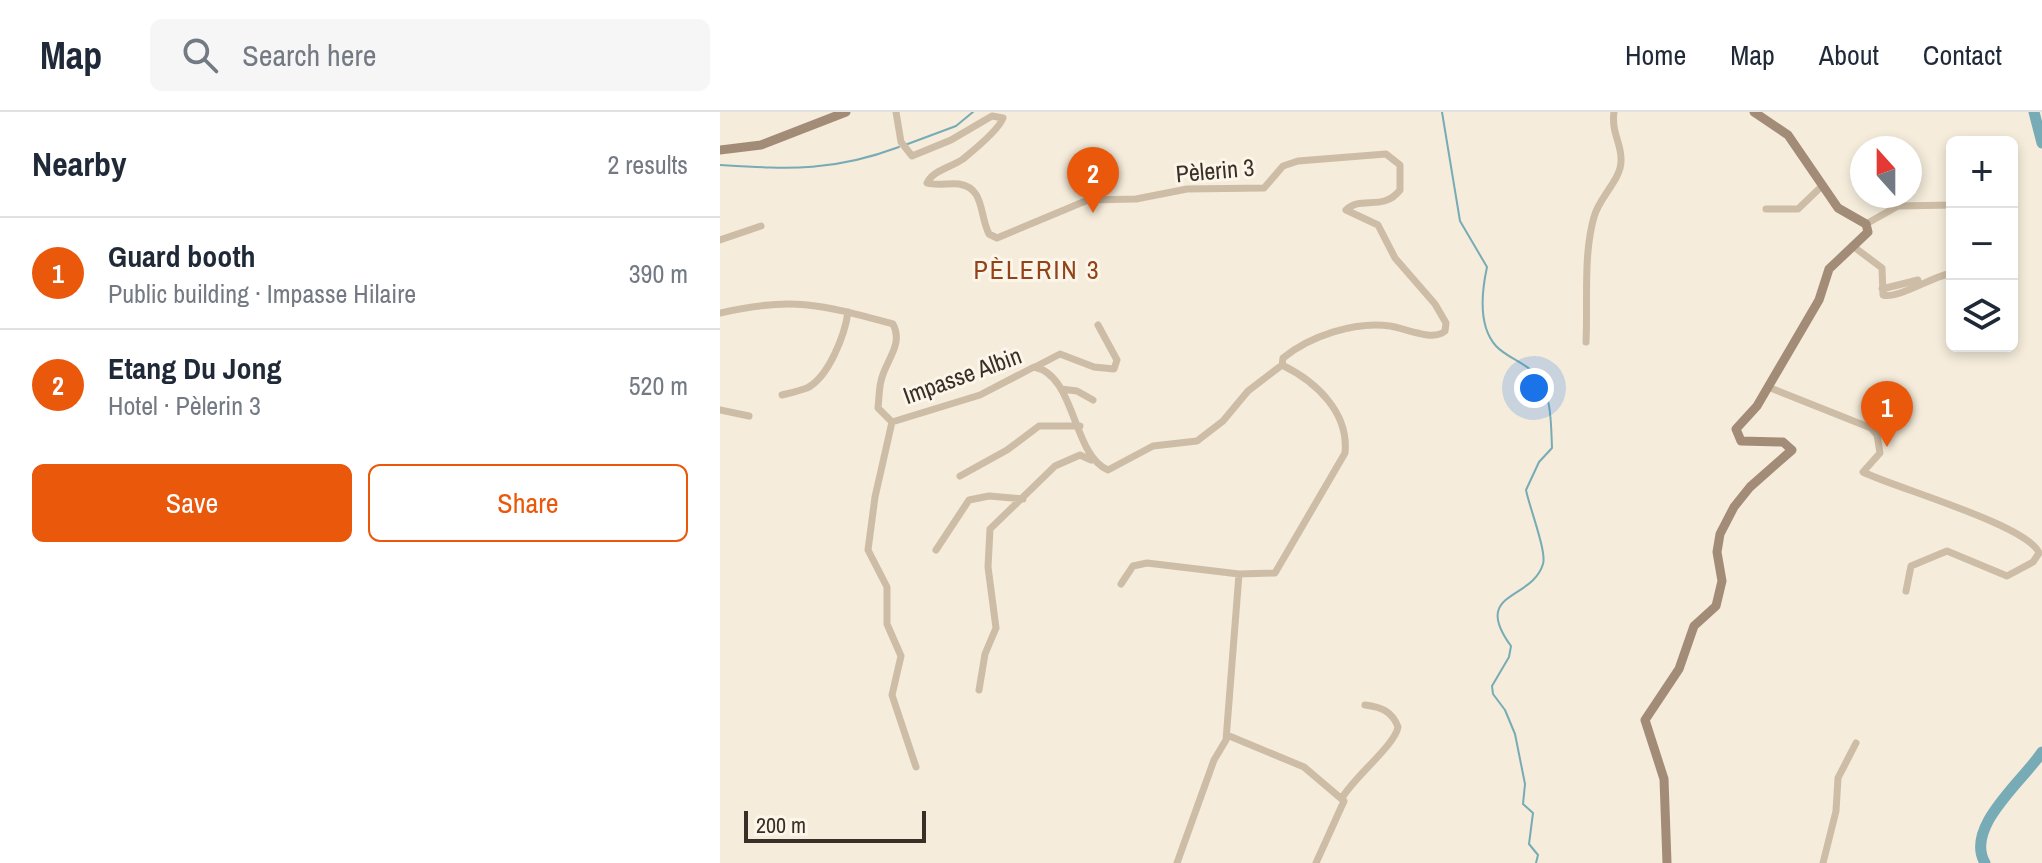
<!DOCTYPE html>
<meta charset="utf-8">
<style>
body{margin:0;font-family:"Archivo Narrow",sans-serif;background:#f6f6f7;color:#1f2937}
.controls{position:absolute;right:24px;top:24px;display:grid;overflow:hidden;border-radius:12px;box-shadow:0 4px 12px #0003}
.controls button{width:72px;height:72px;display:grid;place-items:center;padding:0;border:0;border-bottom:2px solid #e0e1e3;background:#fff;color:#1f2937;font:40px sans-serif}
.compass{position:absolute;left:1130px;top:24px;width:72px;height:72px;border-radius:50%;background:#fff;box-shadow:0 4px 12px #0003;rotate:339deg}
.scale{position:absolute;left:24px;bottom:20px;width:182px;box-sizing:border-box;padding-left:8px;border:4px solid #3a2f27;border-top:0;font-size:22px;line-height:28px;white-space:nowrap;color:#3a2f27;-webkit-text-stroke:6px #fcf5e9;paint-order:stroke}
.you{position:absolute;left:814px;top:276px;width:28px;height:28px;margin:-20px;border:6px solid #fff;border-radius:50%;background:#1a73e8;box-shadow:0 0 0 12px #1a73e833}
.badge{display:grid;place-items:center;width:52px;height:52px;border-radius:50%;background:#ea580c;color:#fff;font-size:26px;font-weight:700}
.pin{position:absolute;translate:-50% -66px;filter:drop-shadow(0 2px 4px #0008)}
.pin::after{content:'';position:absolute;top:42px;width:28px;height:24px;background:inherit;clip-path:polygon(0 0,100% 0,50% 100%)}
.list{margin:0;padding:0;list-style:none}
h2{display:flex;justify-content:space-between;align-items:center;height:104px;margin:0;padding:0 32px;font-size:34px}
h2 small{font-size:26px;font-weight:400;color:#747a83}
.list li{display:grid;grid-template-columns:52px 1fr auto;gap:24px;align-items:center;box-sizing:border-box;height:112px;padding:0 32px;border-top:2px solid #e0e1e3}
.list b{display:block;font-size:30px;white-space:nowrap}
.list p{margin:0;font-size:26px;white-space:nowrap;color:#747a83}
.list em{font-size:26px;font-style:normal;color:#747a83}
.actions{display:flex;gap:16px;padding:24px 32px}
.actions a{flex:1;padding:18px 0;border:2px solid #ea580c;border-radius:12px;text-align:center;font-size:28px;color:#ea580c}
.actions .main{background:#ea580c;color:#fff}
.icon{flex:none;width:44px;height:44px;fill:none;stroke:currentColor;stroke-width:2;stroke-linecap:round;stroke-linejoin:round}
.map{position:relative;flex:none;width:1322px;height:751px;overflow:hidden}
header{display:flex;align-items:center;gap:48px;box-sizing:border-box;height:112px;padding:0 40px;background:#fff;border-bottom:2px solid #e0e1e3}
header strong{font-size:38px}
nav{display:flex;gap:44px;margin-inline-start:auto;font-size:28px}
.search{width:560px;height:72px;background:#f6f6f7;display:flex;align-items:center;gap:20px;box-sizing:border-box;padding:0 28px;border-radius:12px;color:#747a83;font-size:30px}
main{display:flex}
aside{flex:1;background:#fff}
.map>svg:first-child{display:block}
</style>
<header>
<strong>Map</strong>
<div class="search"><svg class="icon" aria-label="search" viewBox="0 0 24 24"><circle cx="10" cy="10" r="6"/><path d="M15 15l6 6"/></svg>Search here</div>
<nav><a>Home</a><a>Map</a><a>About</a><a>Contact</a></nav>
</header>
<main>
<aside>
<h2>Nearby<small>2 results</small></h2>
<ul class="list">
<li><span class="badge">1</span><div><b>Guard booth</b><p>Public building · Impasse Hilaire</p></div><em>390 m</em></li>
<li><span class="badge">2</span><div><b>Etang Du Jong</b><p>Hotel · Pèlerin 3</p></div><em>520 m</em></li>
</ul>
<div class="actions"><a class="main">Save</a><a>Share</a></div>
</aside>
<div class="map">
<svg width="1322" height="751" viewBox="0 0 1322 751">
<rect width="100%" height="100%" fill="#f5ecdb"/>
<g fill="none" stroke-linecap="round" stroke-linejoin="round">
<!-- stream -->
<path stroke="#77abb5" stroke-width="2" d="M722 0 740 109 767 155C762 178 758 214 776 234 787 246 805 250 816 263 832 281 831 313 832 336L819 350 806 378C809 394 827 440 823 452 812 489 751 479 791 534L789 545 772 574 773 582 785 598 795 622 805 672 803 692 813 701 809 732 818 743 816 751
M185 33 236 14 253 0
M0 53C70 57 112 60 179 35"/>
<!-- river -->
<path stroke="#77abb5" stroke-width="11" d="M1314 0 1322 31
M1265 751C1244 715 1304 668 1322 640"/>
<!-- street -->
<path stroke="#cebda6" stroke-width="7" d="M176 0 181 30 192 44 231 28 272 4 283 6C279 18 254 38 243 47 232 55 213 58 207 71 217 74 228 71 239 72 265 76 259 103 269 122L277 126 368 88 416 87 467 77 544 76 563 54 578 49 666 42 680 53V78C663 100 641 83 626 98L658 113 675 146 715 192 726 211 725 219C713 230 685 216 670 214 635 209 590 224 563 246L562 253C597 270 629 301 625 341L555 461 519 462 427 451 413 454 401 472
M1046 97H1078L1102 74
M1146 112 1178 94 1232 93
M0 128 41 114
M1134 135 1162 156 1163 183C1178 187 1210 166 1228 162
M1162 177 1198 168
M0 201C73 184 102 193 173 212 184 233 165 249 161 269 159 277 159 287 158 296L172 310 260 283 314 255C356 263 352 343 388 358L433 334 477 329 503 309 528 279 562 253
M866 230C868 191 863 143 874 105 879 85 901 68 901 49 902 32 891 21 894 0
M315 255 340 242 374 255 394 257 397 248 378 213
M1048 275 1151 316 1157 323 1160 341 1143 360C1175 376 1308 413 1319 441L1313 450 1287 464 1227 439 1191 454 1186 479
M341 277 357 279 373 288
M62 283C70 281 79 279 87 276 109 265 125 222 128 200
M0 298 29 304
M172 310 155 385 148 438 167 475V512L181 544 172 583 196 655
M240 364 287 338 319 314H360
M216 438 249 388 269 384 303 387
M259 578 265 542 276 516 268 455 270 417 335 354 360 343 371 348
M507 623 584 655 624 689 596 751
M622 686C635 664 675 633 678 615 672 599 661 595 645 593
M457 751 494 648 506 628 519 462
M1103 751 1116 699 1118 666 1136 631"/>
<!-- secondary -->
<path stroke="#a38c77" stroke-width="9" d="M0 38 41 33 126 0
M947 751 944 667 925 608 959 557 974 514 996 494 1002 469 997 440 1000 422 1014 395 1030 375 1072 338 1063 330 1021 329 1016 317 1037 294 1099 188 1109 157 1148 120 1146 112 1118 96 1068 23 1034 0"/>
</g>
<g text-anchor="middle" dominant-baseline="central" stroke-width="6" stroke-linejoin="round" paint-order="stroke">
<!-- street labels -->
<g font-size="24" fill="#3a2f27" stroke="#fcf5e9">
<text transform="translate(495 58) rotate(-5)">Pèlerin 3</text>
<text transform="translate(242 263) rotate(-20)">Impasse Albin</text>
</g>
<!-- neighbourhood labels -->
<g font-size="26" letter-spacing="2" fill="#924317" stroke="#fcf5e9">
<text x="317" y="157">PÈLERIN 3</text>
</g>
</g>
</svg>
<div class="controls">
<button>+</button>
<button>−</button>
<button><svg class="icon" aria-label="layers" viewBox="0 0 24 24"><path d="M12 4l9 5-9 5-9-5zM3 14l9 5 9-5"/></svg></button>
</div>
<svg class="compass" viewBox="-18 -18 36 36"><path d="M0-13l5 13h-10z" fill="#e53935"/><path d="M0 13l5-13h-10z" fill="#747a83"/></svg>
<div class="scale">200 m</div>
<div class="you"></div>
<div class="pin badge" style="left:1167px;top:335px">1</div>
<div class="pin badge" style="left:373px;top:101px">2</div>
</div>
</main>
